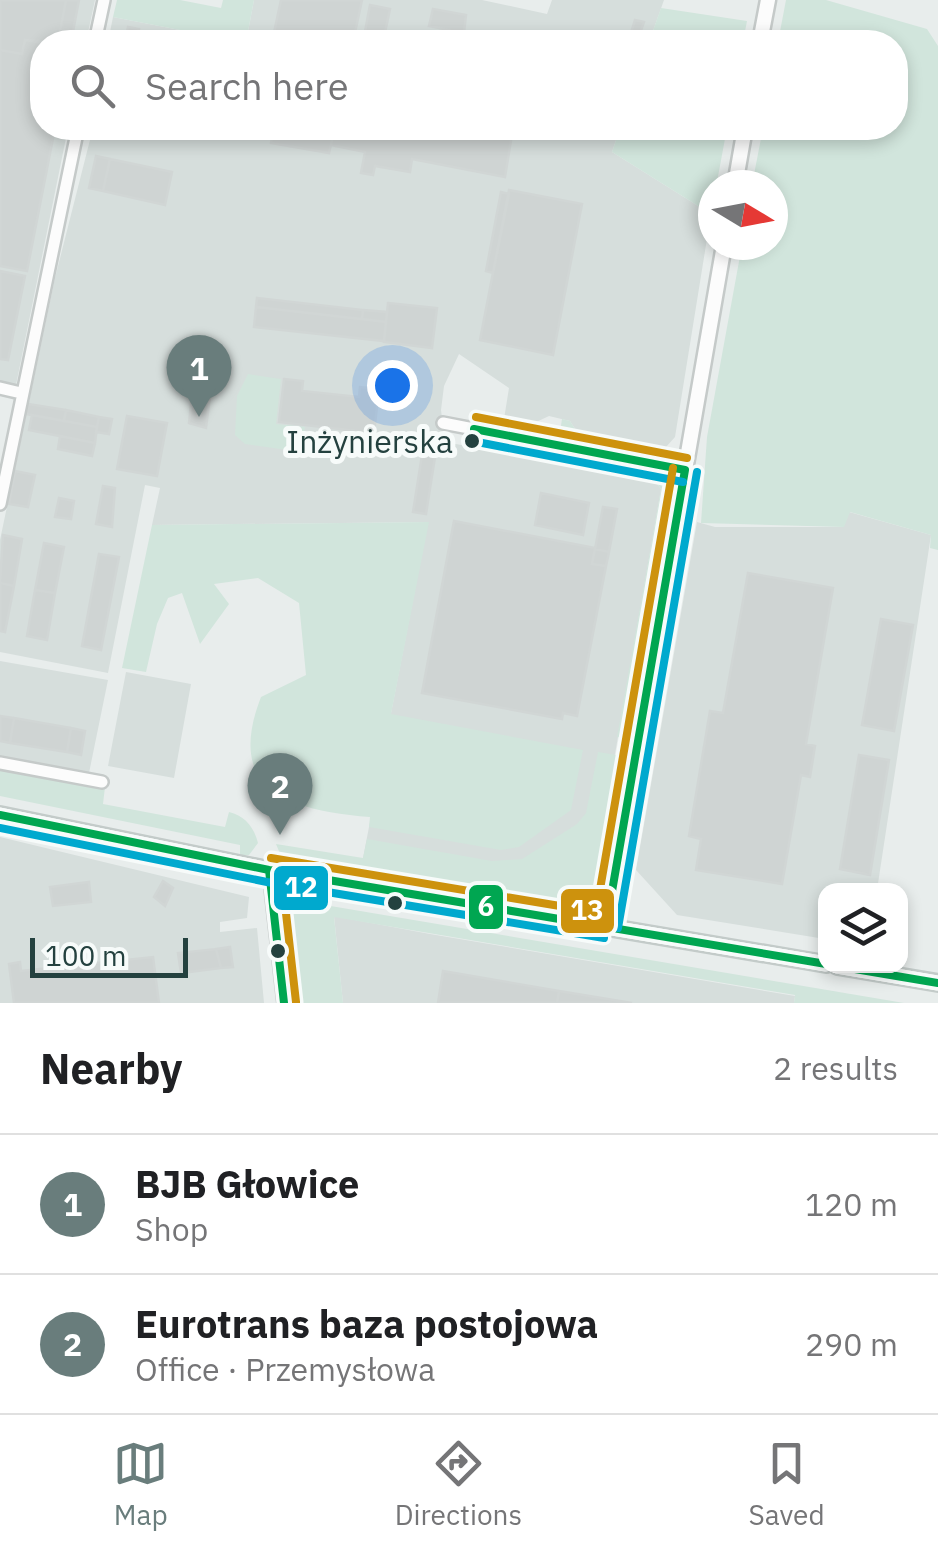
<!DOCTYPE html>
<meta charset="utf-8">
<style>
body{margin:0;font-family:"IBM Plex Sans",sans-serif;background:#f6f6f6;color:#202124}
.controls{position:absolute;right:30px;bottom:30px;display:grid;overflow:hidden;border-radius:20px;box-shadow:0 5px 15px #0003}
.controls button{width:90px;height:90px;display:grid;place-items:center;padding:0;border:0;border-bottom:2px solid #e0e0e0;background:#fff;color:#202124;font:50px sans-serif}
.compass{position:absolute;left:698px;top:170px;width:90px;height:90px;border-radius:50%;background:#fff;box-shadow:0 5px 15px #0003;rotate:100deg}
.scale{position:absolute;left:30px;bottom:25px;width:158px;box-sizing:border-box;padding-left:10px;border:5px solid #24413f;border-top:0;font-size:28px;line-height:35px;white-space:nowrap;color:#24413f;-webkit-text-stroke:8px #f7fbfa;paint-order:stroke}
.you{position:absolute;left:392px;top:385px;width:35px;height:35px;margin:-25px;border:8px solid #fff;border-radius:50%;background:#1a73e8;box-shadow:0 0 0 15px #1a73e833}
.badge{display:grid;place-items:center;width:65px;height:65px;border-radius:50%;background:#697d7c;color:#fff;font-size:32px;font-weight:700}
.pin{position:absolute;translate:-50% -82px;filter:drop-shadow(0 2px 5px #0008)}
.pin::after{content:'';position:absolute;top:52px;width:35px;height:30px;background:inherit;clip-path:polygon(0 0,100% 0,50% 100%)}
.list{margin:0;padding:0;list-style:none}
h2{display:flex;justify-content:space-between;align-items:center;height:130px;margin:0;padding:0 40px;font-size:42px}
h2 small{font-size:32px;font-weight:400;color:#757577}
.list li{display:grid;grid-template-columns:65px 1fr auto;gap:30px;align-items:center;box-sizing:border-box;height:140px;padding:0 40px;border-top:2px solid #e0e0e0}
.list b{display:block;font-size:38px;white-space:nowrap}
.list p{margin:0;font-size:32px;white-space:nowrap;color:#757577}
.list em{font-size:32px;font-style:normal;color:#757577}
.icon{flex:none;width:55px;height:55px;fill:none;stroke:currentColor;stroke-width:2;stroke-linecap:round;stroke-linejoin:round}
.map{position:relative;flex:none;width:938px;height:1003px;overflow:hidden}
.search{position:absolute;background:#fff;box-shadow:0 5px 15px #0003;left:30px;right:30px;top:30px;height:110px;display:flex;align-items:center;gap:25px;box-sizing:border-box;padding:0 35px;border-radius:40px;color:#757577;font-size:38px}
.sheet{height:410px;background:#fff}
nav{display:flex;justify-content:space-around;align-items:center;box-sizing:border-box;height:140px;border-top:2px solid #e0e0e0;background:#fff;font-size:28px;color:#757577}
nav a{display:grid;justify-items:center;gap:5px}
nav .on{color:#697d7c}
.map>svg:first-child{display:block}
</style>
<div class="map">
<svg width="938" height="1003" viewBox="0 0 938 1003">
<rect width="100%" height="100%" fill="#e8edec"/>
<!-- built -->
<path fill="#d6dedc" d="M0 0H95L86 42H42V128H68L16 385 0 381Z
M254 0H482L547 14 552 0H664L649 42H246Z
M113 17 216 37 215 42H108Z
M93 128H620L612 152 711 214 675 437 666 447 577 432 570 421 549 416 532 424 504 419 509 388 459 354 444 386 441 410 445 442 655 481 661 489 615 754 553 891 363 858 428 522 152 525 160 488 145 485 108 673 0 652V540L55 278Z
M849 512 931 535 877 890 826 891 825 939 677 915 636 870 697 522 715 527H843Z
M0 661 108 680 89 773 0 756Z
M126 672 191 684 174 778 108 766Z
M0 837 249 897 247 918 220 922V932L257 928 264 1003H0Z
M334 916 430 934 795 996 794 1003H343Z"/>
<!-- green -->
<path fill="#d1e5dc" d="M117 0H180L221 8 223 0H254L246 42H215L216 37 113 17Z
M786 0H826L927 29 938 46V550L930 548 931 535 850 512 844 527 701 523 707 437 742 245H773V185H752L763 128H896V42H778Z
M661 8 747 21 743 42H649Z
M620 128H727L711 214 612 152Z
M248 374 281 379 276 424 305 427 301 452 245 444 235 435 237 396Z
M562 419 570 421 577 432 666 447 665 459 559 438Z
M501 441 646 471 668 486 672 506 631 739 617 737 661 489 655 481 487 450Z
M429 522 391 714 583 750 571 810 519 847 501 850 369 827 370 817C290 810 224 792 261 697L306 675 299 603 258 578 214 584 229 604 200 644 182 593 168 598 157 624 146 672 122 668 152 525Z
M598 752 629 757 608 887 593 906 568 910 513 901 460 884 422 885 297 864 283 861 276 844 363 858 367 839 492 861 522 859 577 824 586 813Z
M0 768 105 787 103 804 225 827 229 812C245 816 254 827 258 843L249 855H240V845L0 796Z
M295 900 904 1003H794L795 995 334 917 343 1003H300L290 913Z"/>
<!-- building -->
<path fill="#cfd4d3" stroke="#d1d6d5" stroke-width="2.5" d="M0 0H66L58 42 25 40 22 54 0 50Z
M66 0H79L71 42H58Z
M281 0H362L353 42H272Z
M370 5 390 9 383 42H363Z
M433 9 466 15 463 42H413L414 35 446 41 449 30 429 26Z
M635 20 644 22 637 42H628Z
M128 27 139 29 136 42H125Z
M138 33 148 35 185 42H136Z
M25 40 42 43V128H55L27 271 0 266V50L22 54Z
M335 128 329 153 271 143 273 132 255 129Z
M335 128H513L505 177 412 159 410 172 375 166 373 175 361 173 365 152 331 145Z
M96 156 110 159 103 191 89 188Z
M110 159 172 172 165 205 103 191Z
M509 190 582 204 553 355 480 340Z
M501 192 509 194 493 273 486 271Z
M0 271 25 276 8 360 0 359Z
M257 298 363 310 362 319 256 307Z
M388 303 437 308 432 348 384 342Z
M256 307 386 322 384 341 254 327Z
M363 310 387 312 386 322 362 319Z
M284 379 303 381 302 391 359 397 360 387 379 389 374 433 279 422Z
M192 394 210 396 206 428 189 423Z
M28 404 66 410 64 421 26 414Z
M66 410 99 417 97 427 64 421Z
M32 415 97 427 95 443 29 430Z
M127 416 167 423 157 476 117 469Z
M99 417 112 419 109 434 96 432Z
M60 436 95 443 92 456 58 449Z
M425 436 438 438 426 514 413 512Z
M15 471 35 475 28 507 9 504Z
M103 486 115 488 112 527 96 524Z
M541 493 589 503 583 535 535 525Z
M59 498 74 501 71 519 55 517Z
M603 507 617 509 609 552 595 549Z
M454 521 595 548 592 564 606 566 577 716 563 713 562 719 422 693Z
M3 535 22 539 14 586 0 583Z
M44 543 64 547 55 593 35 590Z
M595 549 609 552 606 566 592 564Z
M99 554 119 557 101 650 82 646Z
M748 573 833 588 806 744 815 746 810 777 801 775 782 884 696 870 701 839 689 836 710 711 723 713Z
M0 583 14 586 5 632 0 631Z
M35 590 55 593 47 640 27 636Z
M881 619 913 625 894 731 862 725Z
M0 716 14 718 10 743 0 741Z
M14 718 71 728 67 752 10 743Z
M71 728 85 731 81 755 67 752Z
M859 755 889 760 870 875 840 869Z
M163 881 173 888 165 906 154 897Z
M89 882 91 902 53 906 50 887Z
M230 947 233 967 221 968 216 949Z
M216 949 221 968 181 973 178 953Z
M153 957 159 1003H14L9 964 20 962 21 971Z
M443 971 559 991 557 1003H438Z
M559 991 632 1003H557Z"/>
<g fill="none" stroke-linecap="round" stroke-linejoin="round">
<!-- minor casing -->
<g stroke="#c5cac9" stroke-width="16">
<path id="minor" d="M95 42 104 0
M0 388 21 393
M443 423 685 470
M0 504 78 128
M0 763 102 782
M269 870 284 1003"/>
</g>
<!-- tertiary casing -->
<g stroke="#c5cac9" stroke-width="19">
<path id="tertiary" d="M760 42 768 0
M735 185 745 128
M606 926 724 245"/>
</g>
<!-- secondary casing -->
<g stroke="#c3cbc9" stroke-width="20">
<path id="secondary" d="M0 815 269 870 826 964
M837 966 938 983"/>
</g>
<!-- minor -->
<use href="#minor" stroke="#fcfcfc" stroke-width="11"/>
<!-- tertiary -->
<use href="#tertiary" stroke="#fcfcfc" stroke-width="14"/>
<!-- secondary -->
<use href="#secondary" stroke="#fcfcfc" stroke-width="15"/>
<!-- bus-1 casing -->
<g stroke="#f7fbfa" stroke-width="15">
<path id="bus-1" d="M474 429 685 470
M0 815 269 870 826 964
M269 870 284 1003
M606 926 685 470
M837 966 938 983"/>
</g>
<!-- bus-2 casing -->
<g stroke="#f7fbfa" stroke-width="15">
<path id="bus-2" d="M472 441 683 482
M0 828 267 882 604 938
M618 928 697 472"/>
</g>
<!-- bus-3 casing -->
<g stroke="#f7fbfa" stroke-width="15">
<path id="bus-3" d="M476 417 687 458
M271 858 608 914
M281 869 296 1002
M594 924 673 468"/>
</g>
<!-- bus-1 -->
<use href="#bus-1" stroke="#00a651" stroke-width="8"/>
<!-- bus-2 -->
<use href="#bus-2" stroke="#00a9ce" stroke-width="8"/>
<!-- bus-3 -->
<use href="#bus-3" stroke="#cd920d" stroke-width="8"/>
</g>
<!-- markers -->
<g fill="#24413f" stroke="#f7fbfa" stroke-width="4">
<circle cx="472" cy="441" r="9"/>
<circle cx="395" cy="903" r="9"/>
<circle cx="278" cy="951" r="9"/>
</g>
<g text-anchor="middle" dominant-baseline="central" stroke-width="10" stroke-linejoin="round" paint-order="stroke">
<!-- bus labels -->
<g font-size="32" fill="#24413f" stroke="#f7fbfa" text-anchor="end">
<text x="453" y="441">Inżynierska</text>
</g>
</g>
<g stroke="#f7fbfa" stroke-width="4">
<rect x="272" y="864" width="58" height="48" rx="10" fill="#00a9ce"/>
<rect x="467" y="883" width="38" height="48" rx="10" fill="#00a651"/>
<rect x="559" y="887" width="57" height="48" rx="10" fill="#cd920d"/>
</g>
<g font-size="28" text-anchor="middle" font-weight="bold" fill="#fff">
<text x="301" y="897">12</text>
<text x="486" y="916">6</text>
<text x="587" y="920">13</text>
</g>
</svg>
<div class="controls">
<button><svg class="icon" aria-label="layers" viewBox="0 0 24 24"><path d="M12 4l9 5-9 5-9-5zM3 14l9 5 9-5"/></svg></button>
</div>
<svg class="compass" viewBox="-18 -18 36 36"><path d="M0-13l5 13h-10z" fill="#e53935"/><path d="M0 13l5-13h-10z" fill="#757577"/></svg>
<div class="scale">100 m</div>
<div class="you"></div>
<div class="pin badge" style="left:199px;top:417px">1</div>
<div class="pin badge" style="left:280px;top:835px">2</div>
<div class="search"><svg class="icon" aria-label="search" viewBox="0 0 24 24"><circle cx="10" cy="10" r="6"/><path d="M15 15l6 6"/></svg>Search here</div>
</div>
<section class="sheet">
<h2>Nearby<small>2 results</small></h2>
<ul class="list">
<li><span class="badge">1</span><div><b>BJB Głowice</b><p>Shop</p></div><em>120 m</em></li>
<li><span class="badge">2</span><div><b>Eurotrans baza postojowa</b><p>Office · Przemysłowa</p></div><em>290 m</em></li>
</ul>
</section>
<nav>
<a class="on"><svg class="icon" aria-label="map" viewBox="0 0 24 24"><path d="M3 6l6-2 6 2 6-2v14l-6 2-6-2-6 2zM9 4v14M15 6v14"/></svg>Map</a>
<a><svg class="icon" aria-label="directions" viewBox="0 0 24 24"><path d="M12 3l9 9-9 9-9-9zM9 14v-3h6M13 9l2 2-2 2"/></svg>Directions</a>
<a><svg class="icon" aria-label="saved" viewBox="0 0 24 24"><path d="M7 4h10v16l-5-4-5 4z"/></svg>Saved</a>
</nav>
